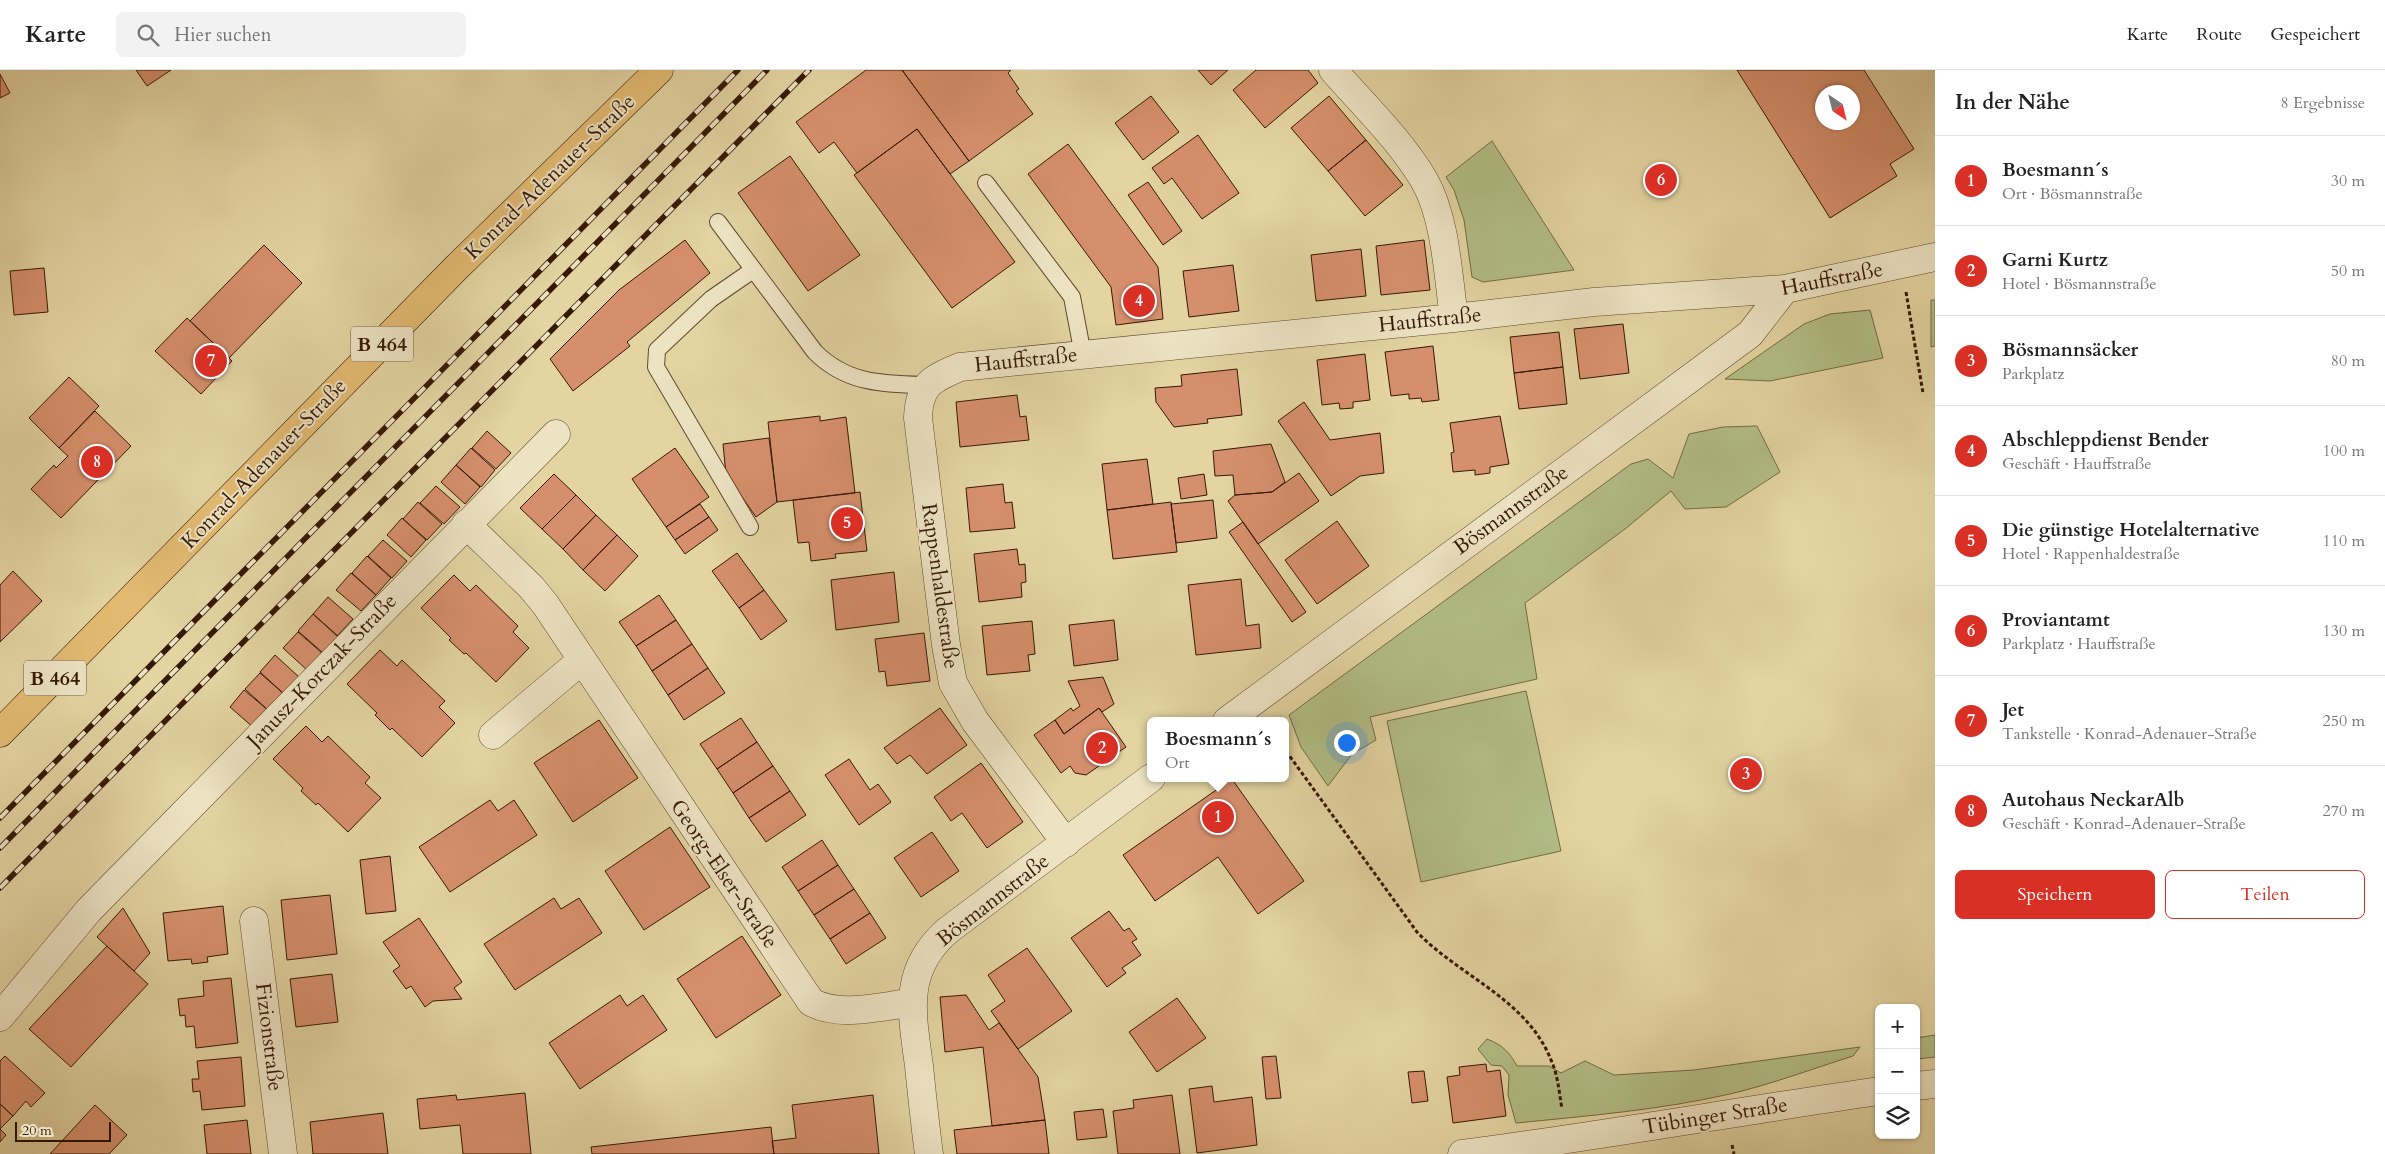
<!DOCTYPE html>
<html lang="de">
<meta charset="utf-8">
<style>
body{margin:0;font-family:Cardo,serif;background:#f2f2f2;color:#222}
.controls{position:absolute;right:15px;bottom:15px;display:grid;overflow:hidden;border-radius:8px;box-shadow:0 1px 4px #0004}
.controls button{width:45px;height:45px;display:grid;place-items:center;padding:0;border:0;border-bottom:1px solid #e0e0e0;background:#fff;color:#222;font:25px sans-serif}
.compass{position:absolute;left:1815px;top:15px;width:45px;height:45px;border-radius:50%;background:#fff;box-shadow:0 1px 4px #0004;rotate:145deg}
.scale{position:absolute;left:15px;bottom:12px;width:96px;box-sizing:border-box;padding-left:5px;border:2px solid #361806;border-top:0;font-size:14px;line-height:18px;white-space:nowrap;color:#361806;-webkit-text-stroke:4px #ede3c3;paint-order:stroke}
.you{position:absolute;left:1346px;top:672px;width:18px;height:18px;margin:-12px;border:4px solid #fff;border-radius:50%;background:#1a73e8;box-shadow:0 0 0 8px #1a73e833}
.badge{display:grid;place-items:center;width:32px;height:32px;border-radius:50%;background:#d93025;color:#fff;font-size:16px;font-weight:700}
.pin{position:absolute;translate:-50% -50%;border:2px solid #fff;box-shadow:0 1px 5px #0006}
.popup{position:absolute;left:1147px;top:647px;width:142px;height:65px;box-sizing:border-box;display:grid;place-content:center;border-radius:8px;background:#fff;filter:drop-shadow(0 1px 4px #0005);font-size:16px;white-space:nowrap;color:#767676}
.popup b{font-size:19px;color:#222}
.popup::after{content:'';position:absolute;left:50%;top:100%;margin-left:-10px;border:10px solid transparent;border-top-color:#fff}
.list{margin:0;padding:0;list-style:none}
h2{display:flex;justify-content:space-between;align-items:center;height:65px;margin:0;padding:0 20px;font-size:21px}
h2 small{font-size:16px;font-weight:400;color:#767676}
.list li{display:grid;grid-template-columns:32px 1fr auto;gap:15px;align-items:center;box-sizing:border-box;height:90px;padding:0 20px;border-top:1px solid #e0e0e0}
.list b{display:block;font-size:19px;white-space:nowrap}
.list p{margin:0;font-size:16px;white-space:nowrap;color:#767676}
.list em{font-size:16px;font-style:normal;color:#767676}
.actions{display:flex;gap:10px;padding:15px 20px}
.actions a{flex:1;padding:11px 0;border:1px solid #d93025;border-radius:8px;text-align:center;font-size:18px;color:#d93025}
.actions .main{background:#d93025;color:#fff}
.icon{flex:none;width:28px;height:28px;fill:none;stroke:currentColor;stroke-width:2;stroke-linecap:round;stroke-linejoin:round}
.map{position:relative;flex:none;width:1935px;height:1084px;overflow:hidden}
header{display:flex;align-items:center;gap:30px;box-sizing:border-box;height:70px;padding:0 25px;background:#fff;border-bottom:1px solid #e0e0e0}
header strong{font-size:24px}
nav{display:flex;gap:28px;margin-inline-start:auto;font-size:18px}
.search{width:350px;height:45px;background:#f2f2f2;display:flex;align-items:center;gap:12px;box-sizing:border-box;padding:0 18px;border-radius:8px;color:#767676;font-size:19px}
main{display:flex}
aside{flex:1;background:#fff}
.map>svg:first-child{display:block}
</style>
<header>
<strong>Karte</strong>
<div class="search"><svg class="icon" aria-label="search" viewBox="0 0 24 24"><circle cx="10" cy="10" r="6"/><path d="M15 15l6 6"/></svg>Hier suchen</div>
<nav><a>Karte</a><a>Route</a><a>Gespeichert</a></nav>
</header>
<main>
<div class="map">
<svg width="1935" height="1084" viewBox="0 0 1935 1084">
<rect width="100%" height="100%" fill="#e3d4a2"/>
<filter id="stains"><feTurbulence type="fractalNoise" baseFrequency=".004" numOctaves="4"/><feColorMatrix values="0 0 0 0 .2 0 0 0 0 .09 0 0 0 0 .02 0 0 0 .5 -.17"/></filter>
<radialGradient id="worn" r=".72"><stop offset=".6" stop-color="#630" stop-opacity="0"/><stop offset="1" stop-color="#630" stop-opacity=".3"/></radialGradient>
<!-- green -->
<path fill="#b2bd86" stroke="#746a46" d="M1492 71 1574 200 1483 212 1472 207 1464 150 1454 120 1446 107Z
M1931 230H1935V276L1931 277Z
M1870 240 1883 288 1770 311 1725 309 1804 254 1830 244Z
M1757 356 1780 402 1726 437 1685 439 1671 421 1625 459 1525 533 1537 609 1370 647 1376 670 1352 684 1328 716 1301 677 1289 645 1631 394 1648 389 1673 408 1689 364 1723 357Z
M1526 621 1561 781 1421 812 1387 651Z
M1935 965V987L1916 989V968Z
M1487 969C1503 975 1509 982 1517 996H1549L1561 1003 1585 991 1614 1005 1694 1000 1860 977 1853 986C1812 999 1772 1014 1730 1024 1660 1040 1587 1046 1516 1053L1508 1025 1509 1005 1502 996 1491 995 1478 979Z"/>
<!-- building -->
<path fill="#d68f6c" stroke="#361806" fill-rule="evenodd" d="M136 0H171L147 16Z
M866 0H902L969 91 950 104 917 59 857 103 834 72 819 83 796 52Z
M902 0H1011L1008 3 1019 19 1016 21 1033 44 969 91Z
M1198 0H1228L1211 15Z
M1256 0H1308L1318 13 1265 58 1233 20Z
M1737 0H1864L1914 79 1890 94 1897 106 1830 148ZM1822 22H1852V52H1822Z
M0 4 10 23 0 28Z
M1151 26 1179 62 1143 90 1115 53Z
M1329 26 1366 70 1328 101 1291 58Z
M917 59 1015 192 952 238 854 105Z
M1198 65 1239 123 1202 149 1172 108 1164 114 1152 98Z
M1366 70 1403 115 1365 146 1328 101Z
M1068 74 1158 197 1163 249 1116 255 1111 217 1028 104Z
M790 86 860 185 808 221 738 123Z
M1148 112 1182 161 1163 175 1128 125Z
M685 170 710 203 627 272 630 276 573 321 550 289 619 220Z
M1424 170 1430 220 1381 225 1376 176Z
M264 175 302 213 229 288 190 251Z
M1361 179 1366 226 1316 231 1311 185Z
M1233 195 1239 241 1189 247 1183 201Z
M44 198 48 242 14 245 10 201Z
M187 248 232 291 201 324 155 281Z
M1623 254 1629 303 1580 309 1574 259Z
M1559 262 1563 297 1514 303 1510 267Z
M1433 276 1439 330 1422 332 1421 328 1409 329V324L1391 326 1385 282Z
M1365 284 1370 330 1353 332V338L1340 339 1339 333 1322 335 1317 290Z
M1563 297 1567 334 1519 339 1514 303Z
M1237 299 1242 345 1207 349 1208 353 1174 357 1156 332 1155 318 1182 316 1181 305Z
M69 307 99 336 59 378 29 348Z
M1017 325 1020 347 1026 346 1029 370 960 377 956 332Z
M1304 332 1330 370 1380 363 1384 403 1360 406 1331 426 1278 351Z
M95 341 131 376 61 448 31 419 54 395 56 398 68 386 59 378Z
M820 346V351L846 347 855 423 777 432 768 352Z
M1500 346 1509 394 1490 397V403L1475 405V400L1453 402 1451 383 1454 382 1450 353Z
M487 361 511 383 496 399 472 378Z
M769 368 777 432 756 447 726 404 723 374Z
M1271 374 1285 412 1272 422 1235 425 1233 405 1215 406 1213 381Z
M471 378 495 400 481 417 456 395Z
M675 378 709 427 666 457 632 409Z
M1147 389 1153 434 1107 440 1102 394Z
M456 395 480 417 465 434 441 412Z
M1299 403 1319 431 1258 474 1228 431 1235 425 1272 422Z
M554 404 576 425 542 459 520 438Z
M1204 404 1207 425 1181 429 1178 408Z
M1003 414 1005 433 1012 432 1015 458 970 462 966 418Z
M436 416 460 437 444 454 420 433Z
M860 422 867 481 835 484 836 488 811 491 809 472 798 473 793 430Z
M576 425 596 445 563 479 542 459Z
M1213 430 1217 468 1176 473 1171 434Z
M418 432 442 454 427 470 403 449Z
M1171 432 1177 482 1113 489 1107 440Z
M700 434 709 447 675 470 666 457Z
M596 445 617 465 583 500 563 479Z
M709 447 718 460 685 484 675 470Z
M402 448 426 470 411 487 387 465Z
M1337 451 1369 496 1317 534 1285 490Z
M1243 452 1306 542 1292 552 1229 462Z
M617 465 638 486 605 521 583 500Z
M383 470 407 491 392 508 368 486Z
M1017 479 1019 495 1025 494 1026 512 1021 513 1022 527 979 532 974 484Z
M737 483 764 520 739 538 712 501Z
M367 486 391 508 376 525 352 503Z
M13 501 42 531 0 572V515Z
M894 502 899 552 836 560 831 510Z
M351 503 376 525 361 541 336 520Z
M454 505 470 521 476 515 518 556 513 562 529 578 496 612 466 583 464 584 449 570 451 568 421 538Z
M1241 509 1246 556 1259 554 1261 578 1196 585 1188 515Z
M764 520 787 551 761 570 739 538Z
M659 525 676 550 636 576 619 552Z
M328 527 353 549 337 566 313 544Z
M313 544 338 566 323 583 298 561Z
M676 550 692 574 652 601 636 576Z
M1114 550 1118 590 1074 596 1069 555Z
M1032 551 1035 584 1028 585 1030 601 987 605 982 556Z
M298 562 322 583 307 600 283 578Z
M924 563 930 611 887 616 885 601 879 602 875 569Z
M692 574 708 598 668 625 652 601Z
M380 580 397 596 402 590 445 631 439 637 455 653 422 687 392 658 390 660 375 645 377 643 347 614Z
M275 585 299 607 284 624 260 602Z
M708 598 725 623 684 650 668 625Z
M260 603 284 624 269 641 245 619Z
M1103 607 1114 634 1102 642 1099 638 1064 664 1055 650 1071 638 1073 641 1080 636 1068 611Z
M244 620 269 641 254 658 230 637Z
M940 638 967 675 927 704 910 685 897 694 884 678Z
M1099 638 1126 677 1086 705 1075 703 1070 696 1061 703 1034 665 1055 650 1064 664Z
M741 648 757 672 717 699 700 674Z
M599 650 638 708 573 752 534 693Z
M306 656 322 672 328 666 370 707 365 713 381 728 348 762 318 733 316 735 301 721 303 718 273 689Z
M757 672 773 696 733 723 717 699Z
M849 689 870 720 878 714 891 732 859 755 825 705Z
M981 693 1023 752 987 778 962 743 951 751 934 727Z
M773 696 790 721 749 748 733 723Z
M1232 709 1304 811 1258 844 1218 787 1155 831 1123 785Z
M790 721 806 745 766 772 749 748Z
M490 730 498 741 514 730 537 765 450 822 419 777Z
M670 757 710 817 644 860 605 801Z
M932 762 959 801 921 827 894 788Z
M822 770 838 795 798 821 782 797Z
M390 786 396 841 366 844 360 790Z
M838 795 854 819 814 845 798 821Z
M854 819 870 843 830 869 814 845Z
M330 825 337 884 287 890 281 830Z
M554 828 561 839 579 828 602 863 515 920 484 874Z
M223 836 228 884 207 887 208 892 192 894 191 889 168 891 163 843Z
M123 838 150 883 134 901 97 867Z
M1109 841 1124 861 1129 858 1137 869 1132 872 1141 885 1122 898 1126 903 1107 917 1071 868Z
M870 843 886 868 846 894 830 869Z
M419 848 462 912 454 918 462 929 433 931 425 937 411 916 406 919 393 901 400 896 383 872Z
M742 866 781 925 716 968 677 909Z
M107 876 148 914 71 997 29 959Z
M1027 878 1072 941 1018 979 991 941 1005 931 988 905Z
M332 904 338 952 296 957 290 909Z
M231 908 238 973 196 978 194 956 186 957 185 945 180 946 178 929 204 926 203 911Z
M620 925 627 936 643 925 667 960 580 1019 549 973Z
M966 925 989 960 999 953 1038 1007 1045 1050 992 1056 983 977 945 982 940 927Z
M1177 928 1206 968 1157 1002 1129 962Z
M5 986 45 1023 31 1037 26 1031 13 1046 0 1034V991Z
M1276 986 1281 1028 1266 1029 1262 987Z
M241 987 245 1036 202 1040 200 1021 193 1022 192 1009H199L197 991Z
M1486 994 1487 1002 1500 1000 1506 1046 1453 1053 1447 1007 1460 1005 1459 997Z
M1424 1001 1428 1031 1412 1033 1408 1002Z
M1212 1016 1214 1032 1252 1027 1257 1075 1197 1083 1189 1019Z
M525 1023 531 1084H463L460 1055 420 1059 417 1029 456 1025 457 1030Z
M873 1025 879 1084H774L772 1071 796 1068 792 1035Z
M1172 1025 1180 1084H1118L1113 1041 1134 1038 1133 1030Z
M0 1034 13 1046 0 1059 6 1065 0 1072Z
M95 1035 127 1065 109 1084H50Z
M1103 1039 1107 1067 1077 1070 1074 1042Z
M383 1043 388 1084H313L310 1052Z
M247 1050 251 1084H207L204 1055Z
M1045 1050 1049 1084H957L954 1060Z
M771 1057 774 1084H592L591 1077Z"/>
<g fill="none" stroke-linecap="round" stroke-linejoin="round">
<!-- service casing -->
<g stroke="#61472d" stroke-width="18">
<path id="service" d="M986 113 1072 227 1083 285
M718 152 815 282C847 314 883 314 926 315
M750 457 656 297 657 280 711 229 753 200"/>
</g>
<!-- minor casing -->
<g stroke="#61472d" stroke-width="29">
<path id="minor" d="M1333 0C1363 34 1401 71 1424 110 1446 148 1448 206 1454 248
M466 454 531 517 545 534 811 932C840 948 880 936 911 933
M1227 651 1750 264 1785 219
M493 665 582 590
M1066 773 975 651 953 613 946 575 918 348C919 315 931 309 960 297L1454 248 1594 232 1785 219 1935 187
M254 851 283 1084
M0 947 89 840 556 364
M929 1084C925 1055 922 1025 919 996 912 943 902 901 947 861L1151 708"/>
</g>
<!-- tertiary casing -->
<g stroke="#61472d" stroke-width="29">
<path id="tertiary" d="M1916 1016 1935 1014
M1462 1084C1601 1066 1740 1041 1879 1021"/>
</g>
<!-- primary casing -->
<g stroke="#361806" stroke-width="29">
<path id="primary" d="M0 663 456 198 659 0"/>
</g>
<!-- path -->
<path stroke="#361806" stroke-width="3" stroke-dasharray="4 2.5" stroke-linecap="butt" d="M1906 222 1923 323
M1286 681 1417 862C1459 906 1527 929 1551 990 1558 1005 1559 1022 1562 1039
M1732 1075 1734 1084"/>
<!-- service -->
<use href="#service" stroke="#ede3c3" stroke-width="16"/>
<!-- minor -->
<use href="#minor" stroke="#ede3c3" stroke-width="28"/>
<!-- tertiary -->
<use href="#tertiary" stroke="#ede3c3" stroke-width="28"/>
<!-- primary -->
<use href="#primary" stroke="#e2ba71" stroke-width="28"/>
<!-- rail casing -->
<g stroke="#361806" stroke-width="5.5">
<path id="rail" d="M0 748 738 0
M0 778 767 0
M0 818 809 0"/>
</g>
<!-- rail -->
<use href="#rail" stroke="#ede3c3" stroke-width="4" stroke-dasharray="11" stroke-linecap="butt"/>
</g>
<g text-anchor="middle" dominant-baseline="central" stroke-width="4" stroke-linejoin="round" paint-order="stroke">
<!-- shield labels -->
<g fill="#ede3c3" stroke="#6d553f" stroke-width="1">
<rect x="351" y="256.5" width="62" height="35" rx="4"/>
<rect x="24" y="590.5" width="62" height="35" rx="4"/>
</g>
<g font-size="20" font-weight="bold" fill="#361806">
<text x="382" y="274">B 464</text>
<text x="55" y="608">B 464</text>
</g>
<!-- street labels -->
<g font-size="21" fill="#361806" stroke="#ede3c3">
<text transform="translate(550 107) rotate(-44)">Konrad-Adenauer-Straße</text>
<text transform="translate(1832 209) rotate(-11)">Hauffstraße</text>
<text transform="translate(1430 250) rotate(-6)">Hauffstraße</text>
<text transform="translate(1026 290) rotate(-6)">Hauffstraße</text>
<text transform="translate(264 394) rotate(-46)">Konrad-Adenauer-Straße</text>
<text transform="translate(1511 440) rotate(-36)">Bösmannstraße</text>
<text transform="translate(940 516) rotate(82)">Rappenhaldestraße</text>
<text transform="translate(322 601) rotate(-46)">Janusz-Korczak-Straße</text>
<text transform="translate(724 804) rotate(56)">Georg-Elser-Straße</text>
<text transform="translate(993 830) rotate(-38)">Bösmannstraße</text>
<text transform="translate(269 967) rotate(83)">Fizionstraße</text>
<text transform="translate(1715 1046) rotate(-9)">Tübinger Straße</text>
</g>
</g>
<rect width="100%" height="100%" filter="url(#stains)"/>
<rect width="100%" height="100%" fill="url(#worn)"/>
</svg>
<div class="controls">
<button>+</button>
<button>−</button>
<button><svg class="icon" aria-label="layers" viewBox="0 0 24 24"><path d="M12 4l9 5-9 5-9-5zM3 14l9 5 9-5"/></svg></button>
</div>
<svg class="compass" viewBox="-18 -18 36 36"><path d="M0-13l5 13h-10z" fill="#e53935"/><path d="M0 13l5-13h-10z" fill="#767676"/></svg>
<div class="scale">20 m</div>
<div class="you"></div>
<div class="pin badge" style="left:1218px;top:747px">1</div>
<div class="popup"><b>Boesmann´s</b>Ort</div>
<div class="pin badge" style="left:1102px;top:678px">2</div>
<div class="pin badge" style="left:1746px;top:704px">3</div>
<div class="pin badge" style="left:1139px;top:231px">4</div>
<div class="pin badge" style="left:847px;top:453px">5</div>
<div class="pin badge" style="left:1661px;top:110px">6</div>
<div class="pin badge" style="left:211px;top:291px">7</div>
<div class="pin badge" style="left:97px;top:392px">8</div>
</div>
<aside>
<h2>In der Nähe<small>8 Ergebnisse</small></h2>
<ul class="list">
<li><span class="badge">1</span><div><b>Boesmann´s</b><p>Ort · Bösmannstraße</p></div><em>30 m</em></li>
<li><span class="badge">2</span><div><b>Garni Kurtz</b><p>Hotel · Bösmannstraße</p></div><em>50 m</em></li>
<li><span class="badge">3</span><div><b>Bösmannsäcker</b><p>Parkplatz</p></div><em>80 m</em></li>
<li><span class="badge">4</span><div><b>Abschleppdienst Bender</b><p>Geschäft · Hauffstraße</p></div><em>100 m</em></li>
<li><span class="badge">5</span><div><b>Die günstige Hotelalternative</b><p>Hotel · Rappenhaldestraße</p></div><em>110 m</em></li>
<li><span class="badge">6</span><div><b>Proviantamt</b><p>Parkplatz · Hauffstraße</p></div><em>130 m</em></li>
<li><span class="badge">7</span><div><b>Jet</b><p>Tankstelle · Konrad-Adenauer-Straße</p></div><em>250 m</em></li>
<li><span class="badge">8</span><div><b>Autohaus NeckarAlb</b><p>Geschäft · Konrad-Adenauer-Straße</p></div><em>270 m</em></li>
</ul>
<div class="actions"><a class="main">Speichern</a><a>Teilen</a></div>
</aside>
</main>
